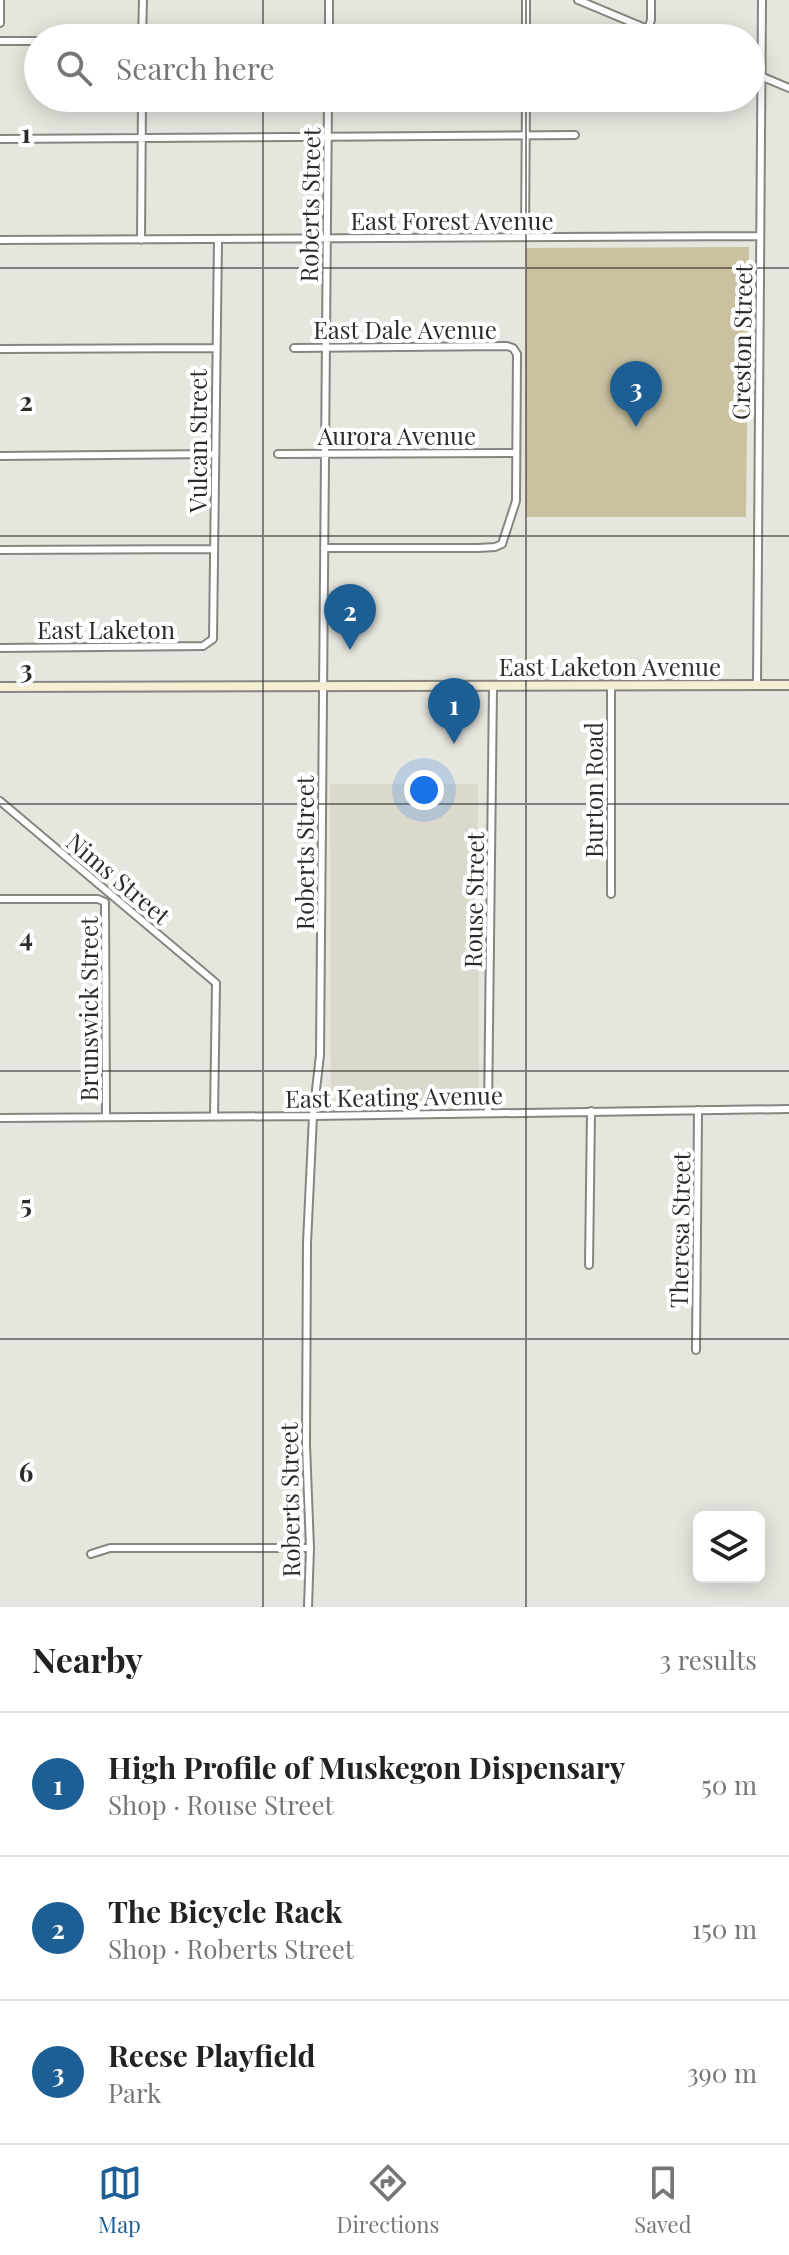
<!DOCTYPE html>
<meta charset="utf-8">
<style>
body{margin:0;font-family:"Playfair Display",serif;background:#f2f2f2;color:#222}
.controls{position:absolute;right:24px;bottom:24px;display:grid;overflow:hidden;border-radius:12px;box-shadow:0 4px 20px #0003}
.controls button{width:72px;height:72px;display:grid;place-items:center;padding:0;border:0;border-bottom:2px solid #e0e0e0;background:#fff;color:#222;font:40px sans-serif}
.you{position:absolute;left:424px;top:790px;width:28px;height:28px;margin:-20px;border:6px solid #fff;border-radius:50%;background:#1a73e8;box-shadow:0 0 0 12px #1a73e833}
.badge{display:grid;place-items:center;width:52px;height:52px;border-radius:50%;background:#1d5f95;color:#fff;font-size:26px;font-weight:700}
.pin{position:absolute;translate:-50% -66px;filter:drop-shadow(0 2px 4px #0008)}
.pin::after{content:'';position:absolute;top:42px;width:28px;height:24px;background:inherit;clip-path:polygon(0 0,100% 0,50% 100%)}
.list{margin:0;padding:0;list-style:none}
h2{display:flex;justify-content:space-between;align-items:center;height:104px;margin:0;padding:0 32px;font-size:34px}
h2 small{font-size:26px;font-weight:400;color:#767676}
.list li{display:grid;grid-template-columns:52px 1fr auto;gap:24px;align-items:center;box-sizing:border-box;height:144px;padding:0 32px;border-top:2px solid #e0e0e0}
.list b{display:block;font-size:30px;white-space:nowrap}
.list p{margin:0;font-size:26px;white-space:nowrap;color:#767676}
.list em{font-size:26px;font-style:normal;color:#767676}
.icon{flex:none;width:44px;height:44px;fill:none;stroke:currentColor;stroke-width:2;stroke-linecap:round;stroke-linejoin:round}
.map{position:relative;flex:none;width:789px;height:1607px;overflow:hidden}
.search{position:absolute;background:#fff;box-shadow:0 4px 20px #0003;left:24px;right:24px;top:24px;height:88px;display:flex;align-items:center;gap:20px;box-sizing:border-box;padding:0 28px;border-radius:44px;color:#767676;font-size:30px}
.sheet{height:536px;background:#fff}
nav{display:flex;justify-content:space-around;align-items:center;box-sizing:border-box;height:112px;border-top:2px solid #e0e0e0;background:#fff;font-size:22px;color:#767676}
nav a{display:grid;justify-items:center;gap:4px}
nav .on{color:#1d5f95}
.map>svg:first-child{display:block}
</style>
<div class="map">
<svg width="789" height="1607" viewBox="0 0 789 1607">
<rect width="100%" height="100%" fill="#e6e5de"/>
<!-- built -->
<path fill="#dbd9cb" d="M330 784H478L479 1101 331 1102Z"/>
<!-- green -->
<path fill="#c9c1a0" d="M749 247 746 517H526V248Z"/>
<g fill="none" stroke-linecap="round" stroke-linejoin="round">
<!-- minor casing -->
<g stroke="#86857f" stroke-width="10">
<path id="minor" d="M578 0 669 38
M0 23V0
M648 29 651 20V0
M142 38 143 0
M329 38V0
M475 38 575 37
M526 38V0
M0 41H38
M751 72 789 88
M0 139 575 135
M525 237 526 98
M0 240 760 236
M141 240 142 98
M294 348 507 346 513 348 517 354 516 501 502 544 495 547 478 548H324
M0 349 216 348
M278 454 516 453
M0 456 215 454
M0 550 214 549
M0 648 203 646 213 639 218 239
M757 685 762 0
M611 687V894
M0 801 216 983 214 1116
M0 899H98L105 902 106 1117
M488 1113 493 687
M0 1118 313 1116 789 1109
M589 1265 591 1111
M696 1350 698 1110
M91 1554 110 1548H310
M308 1607 310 1548 306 1445 307 1243 313 1116 320 1055 328 98"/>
</g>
<!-- secondary casing -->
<g stroke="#86857f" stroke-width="12">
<path id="secondary" d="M0 687 789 685"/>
</g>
<!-- minor -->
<use href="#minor" stroke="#fff" stroke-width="6"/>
<!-- secondary -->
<use href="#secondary" stroke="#f4eed5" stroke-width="8"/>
</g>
<!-- grid -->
<path fill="none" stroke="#2c2c29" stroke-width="2" stroke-opacity="0.55" d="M263 0V38M526 0V38M263 98V1607M526 98V1607M0 268H789M0 536H789M0 804H789M0 1071H789M0 1339H789"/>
<g text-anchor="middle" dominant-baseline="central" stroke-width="8" stroke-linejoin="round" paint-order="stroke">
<!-- street labels -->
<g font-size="24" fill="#2c2c29" stroke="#fff">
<text transform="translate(309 205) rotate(-89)">Roberts Street</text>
<text x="452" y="220">East Forest Avenue</text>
<text x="405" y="329">East Dale Avenue</text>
<text transform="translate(741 342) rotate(-89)">Creston Street</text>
<text x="397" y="435">Aurora Avenue</text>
<text transform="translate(197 441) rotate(-90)">Vulcan Street</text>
<text x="106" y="629">East Laketon</text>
<text x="610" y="666">East Laketon Avenue</text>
<text transform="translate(593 790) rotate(-90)">Burton Road</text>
<text transform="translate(304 853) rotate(-90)">Roberts Street</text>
<text transform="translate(119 878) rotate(40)">Nims Street</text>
<text transform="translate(473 900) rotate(-89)">Rouse Street</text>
<text transform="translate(88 1009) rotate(-90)">Brunswick Street</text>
<text transform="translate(394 1096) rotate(-1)">East Keating Avenue</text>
<text transform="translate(679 1230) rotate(-89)">Theresa Street</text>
<text transform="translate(289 1500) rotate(-91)">Roberts Street</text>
</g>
</g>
<g font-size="26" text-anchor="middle" font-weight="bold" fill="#2c2c29" stroke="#fff" stroke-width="8" stroke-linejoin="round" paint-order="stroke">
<text x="26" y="143">1</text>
<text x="26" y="411">2</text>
<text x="26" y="679">3</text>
<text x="26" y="947">4</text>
<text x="26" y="1214">5</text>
<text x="26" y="1482">6</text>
</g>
</svg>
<div class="controls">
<button><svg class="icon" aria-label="layers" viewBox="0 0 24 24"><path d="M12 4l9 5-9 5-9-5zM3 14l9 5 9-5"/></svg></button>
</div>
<div class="you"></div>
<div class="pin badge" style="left:454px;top:744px">1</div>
<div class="pin badge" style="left:350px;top:650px">2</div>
<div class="pin badge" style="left:636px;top:427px">3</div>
<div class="search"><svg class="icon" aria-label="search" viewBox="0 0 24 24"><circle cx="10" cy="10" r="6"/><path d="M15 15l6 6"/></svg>Search here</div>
</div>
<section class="sheet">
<h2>Nearby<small>3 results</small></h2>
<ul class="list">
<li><span class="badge">1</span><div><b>High Profile of Muskegon Dispensary</b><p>Shop · Rouse Street</p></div><em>50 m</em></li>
<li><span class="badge">2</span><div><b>The Bicycle Rack</b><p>Shop · Roberts Street</p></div><em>150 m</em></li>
<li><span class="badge">3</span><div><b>Reese Playfield</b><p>Park</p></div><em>390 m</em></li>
</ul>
</section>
<nav>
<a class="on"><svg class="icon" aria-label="map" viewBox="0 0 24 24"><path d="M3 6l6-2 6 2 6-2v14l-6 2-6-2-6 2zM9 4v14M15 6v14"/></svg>Map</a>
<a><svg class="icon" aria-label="directions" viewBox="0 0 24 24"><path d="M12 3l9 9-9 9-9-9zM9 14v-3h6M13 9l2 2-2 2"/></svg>Directions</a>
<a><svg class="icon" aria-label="saved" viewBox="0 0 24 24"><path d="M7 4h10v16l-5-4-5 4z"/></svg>Saved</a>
</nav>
